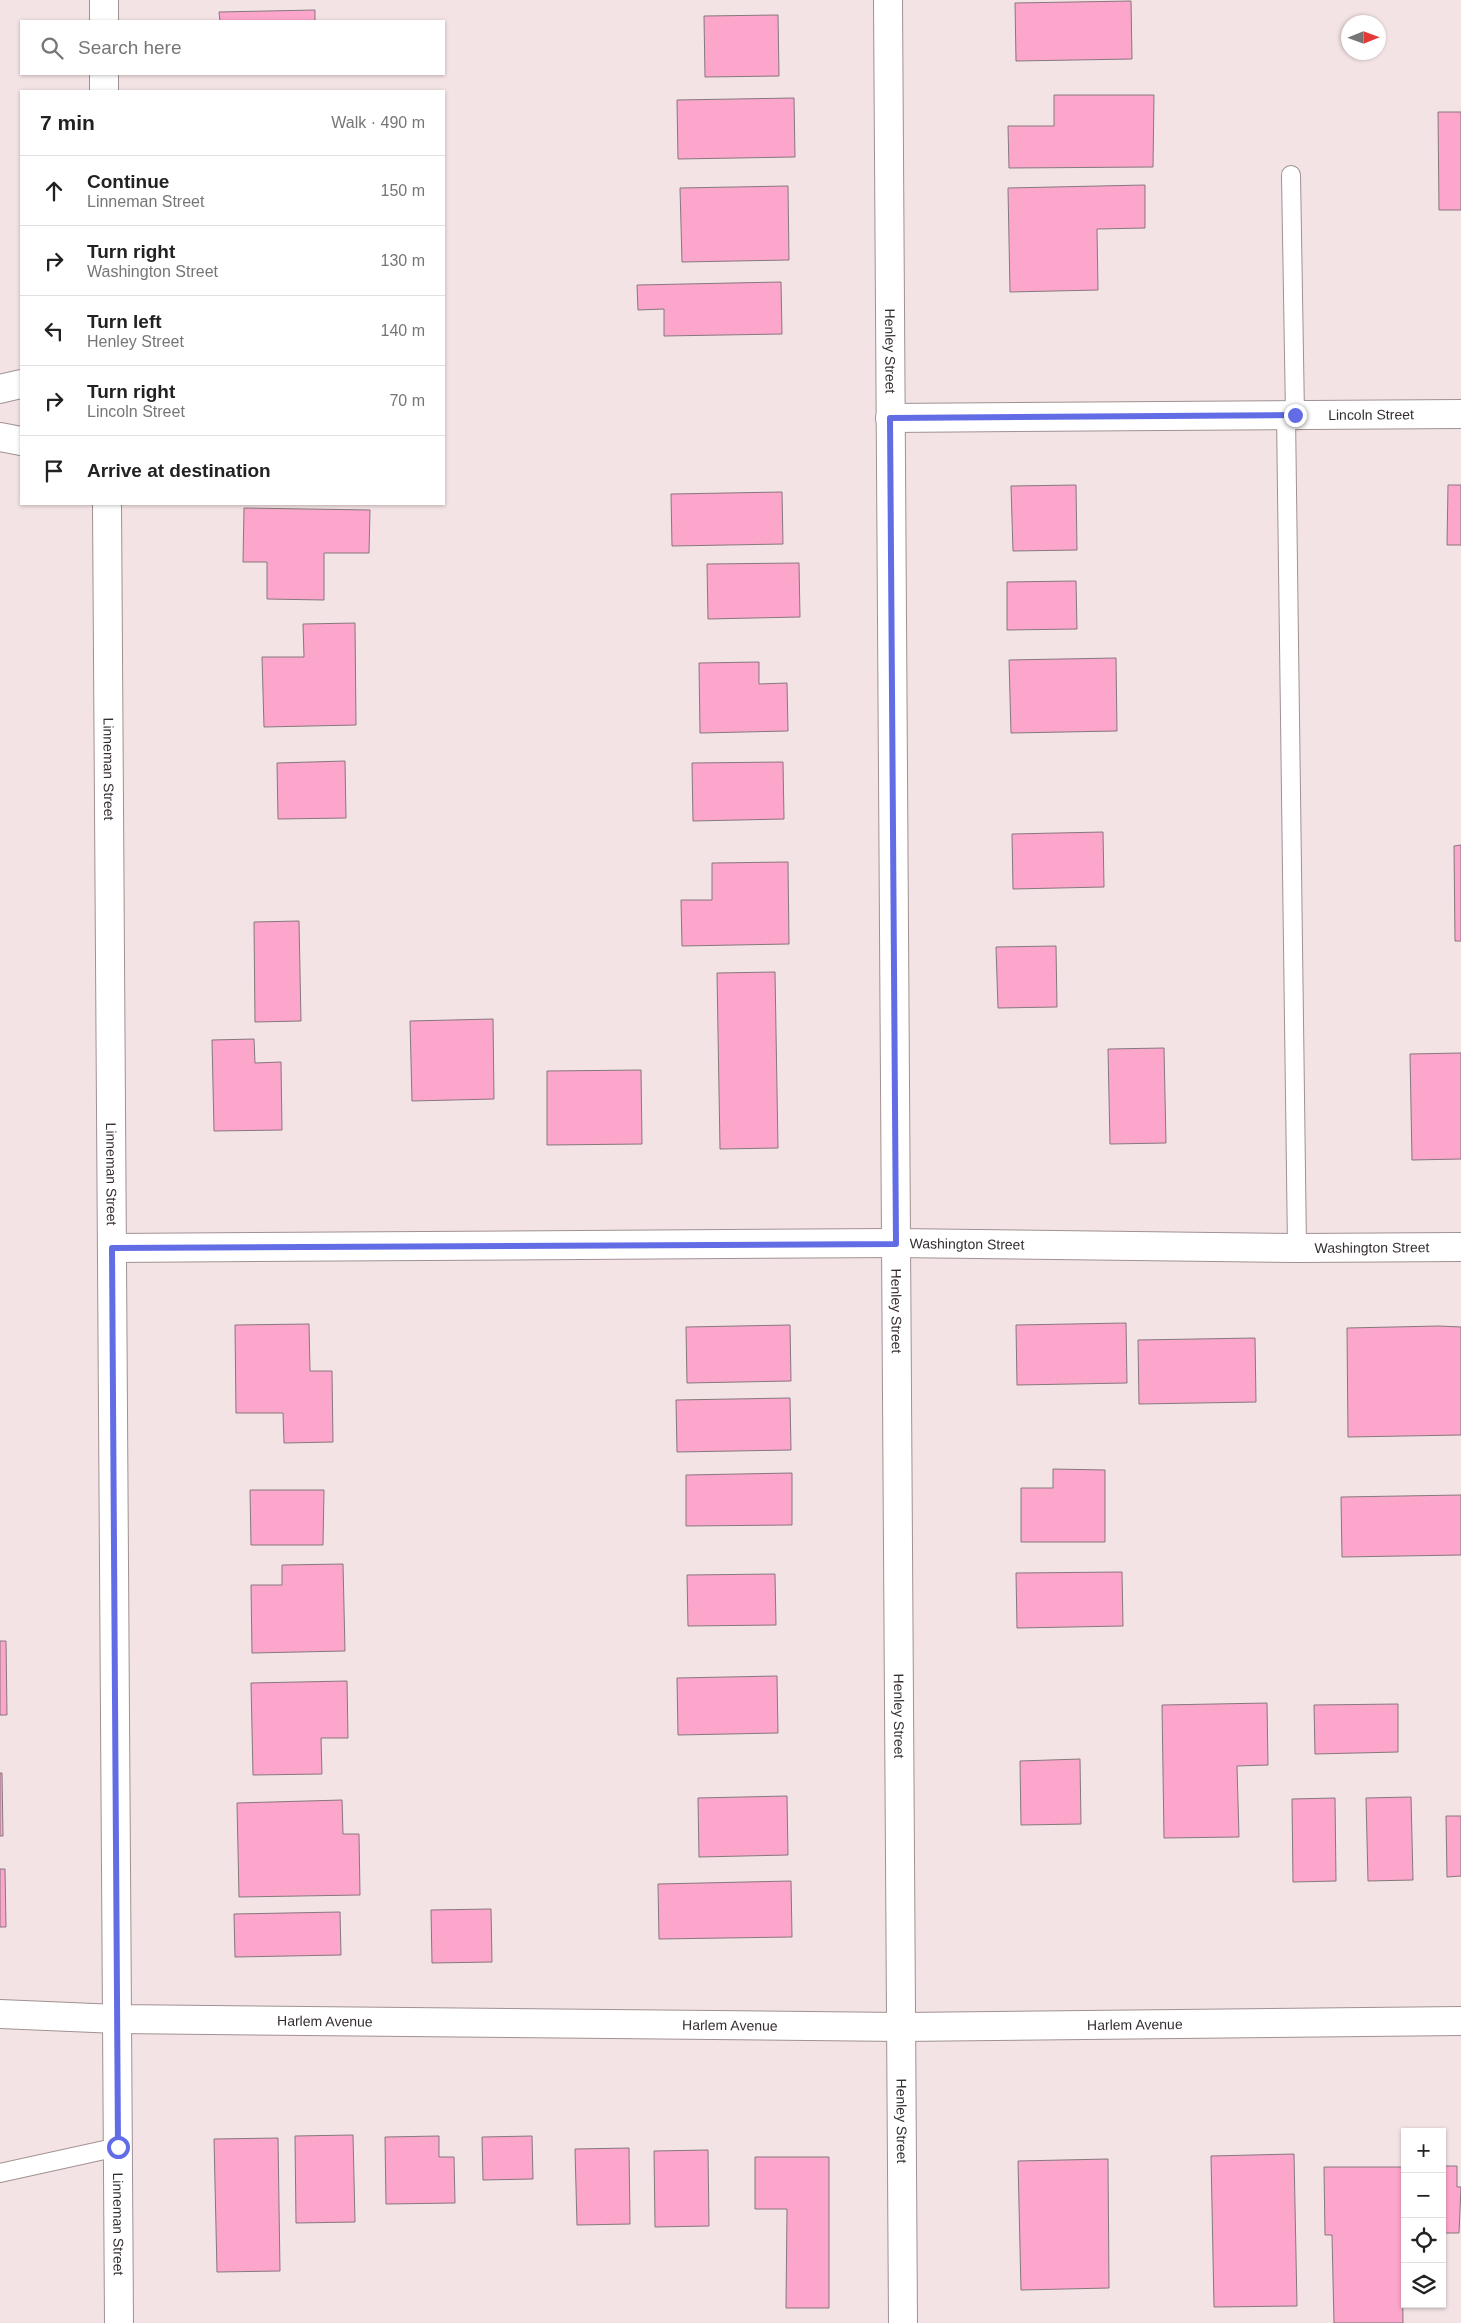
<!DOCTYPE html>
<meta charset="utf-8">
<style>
body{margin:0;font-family:Helvetica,sans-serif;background:#f2f2f2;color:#222}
.controls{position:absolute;right:15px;bottom:15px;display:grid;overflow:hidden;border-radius:0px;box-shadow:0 1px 4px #0004}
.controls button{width:45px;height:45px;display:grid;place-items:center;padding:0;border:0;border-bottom:1px solid #e0e0e0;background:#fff;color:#222;font:25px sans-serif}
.compass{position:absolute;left:1341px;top:15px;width:45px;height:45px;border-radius:50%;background:#fff;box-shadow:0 1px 4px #0004;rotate:89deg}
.stop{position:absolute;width:15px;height:15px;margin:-11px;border:4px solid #626de5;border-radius:50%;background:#fff}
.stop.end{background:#626de5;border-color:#fff;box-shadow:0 1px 5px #0008}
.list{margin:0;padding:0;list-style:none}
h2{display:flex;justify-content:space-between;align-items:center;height:65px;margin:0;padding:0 20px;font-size:21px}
h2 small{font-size:16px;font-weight:400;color:#767676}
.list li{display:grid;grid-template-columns:32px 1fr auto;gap:15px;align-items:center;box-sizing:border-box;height:70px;padding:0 20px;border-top:1px solid #e0e0e0}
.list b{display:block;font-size:19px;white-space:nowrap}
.list p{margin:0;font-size:16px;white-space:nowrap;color:#767676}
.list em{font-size:16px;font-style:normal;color:#767676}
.icon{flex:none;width:28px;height:28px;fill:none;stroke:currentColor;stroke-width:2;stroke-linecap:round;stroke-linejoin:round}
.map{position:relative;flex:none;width:1461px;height:2323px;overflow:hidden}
.search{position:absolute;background:#fff;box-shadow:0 1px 4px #0004;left:20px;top:20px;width:425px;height:55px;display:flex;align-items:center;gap:12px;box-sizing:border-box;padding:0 18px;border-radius:0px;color:#767676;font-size:19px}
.panel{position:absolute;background:#fff;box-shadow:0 1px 4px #0004;left:20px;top:90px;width:425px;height:415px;border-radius:0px}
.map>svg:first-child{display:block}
</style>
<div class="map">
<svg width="1461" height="2323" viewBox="0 0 1461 2323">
<rect width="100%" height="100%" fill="#f4e3e4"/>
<!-- building -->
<path fill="#fba6ca" stroke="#86787e" d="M1131 1 1132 59 1016 61 1015 3Z
M315 10V21H220L219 12Z
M778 15 779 76 705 77 704 16Z
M1054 95H1154L1153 167 1009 168 1008 126H1054Z
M794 98 795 157 678 159 677 100Z
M1438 112H1461V210H1439Z
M1145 185V228L1097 229 1098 290 1010 292 1008 188Z
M788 186 789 260 682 262 680 188Z
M781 282 782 334 664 336V309L638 310 637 285Z
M1076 485 1077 550 1013 551 1011 486Z
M1448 485H1461V545H1447Z
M782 492 783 544 672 546 671 494Z
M244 508 370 510 369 553H324V600L267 599V562H243Z
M799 563 800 617 708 619 707 564Z
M1076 581 1077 629 1007 630V582Z
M355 623 356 725 264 727 262 657H304L303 624Z
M1116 658 1117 731 1011 733 1009 660Z
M759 662V684L787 683 788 731 700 733 699 663Z
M345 761 346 818 278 819 277 763Z
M783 762 784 819 693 821 692 763Z
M1103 832 1104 887 1013 889 1012 834Z
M1461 845V941H1455L1454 846Z
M788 862 789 944 682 946 681 900H712V863Z
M299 921 301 1021 255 1022 254 922Z
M1056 946 1057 1007 998 1008 996 947Z
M775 972 778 1148 720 1149 717 973Z
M493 1019 494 1099 412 1101 410 1021Z
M254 1039 255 1063 281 1062 282 1130 214 1131 212 1040Z
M1164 1048 1166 1143 1110 1144 1108 1049Z
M1461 1053V1159L1412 1160 1410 1054Z
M641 1070 642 1144 547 1145V1071Z
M1126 1323 1127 1383 1017 1385 1016 1325Z
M309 1324 310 1371H332L333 1442 284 1443 283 1413H236L235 1325Z
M790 1325 791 1381 687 1383 686 1327Z
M1439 1326 1461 1327V1435L1348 1437 1347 1328Z
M1255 1338 1256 1402 1139 1404 1138 1340Z
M790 1398 791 1450 677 1452 676 1400Z
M1053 1469 1105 1470V1542H1021V1488H1053Z
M792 1473V1525L686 1526V1475Z
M250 1490H324L323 1545H251Z
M1461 1495V1555L1342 1557 1341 1497Z
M343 1564 345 1651 252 1653 251 1585H282V1565Z
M1122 1572 1123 1626 1017 1628 1016 1573Z
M775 1574 776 1625 688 1626 687 1575Z
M0 1641H6L7 1715H0Z
M777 1676 778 1733 678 1735 677 1678Z
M347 1681 348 1738H321L322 1774 253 1775 251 1683Z
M1267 1703 1268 1765 1237 1766 1239 1837 1164 1838 1162 1705Z
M1398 1704V1752L1315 1754 1314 1705Z
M1080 1759 1081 1824 1021 1825 1020 1761Z
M0 1773H2L3 1836H0Z
M787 1796 788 1855 699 1857 698 1798Z
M1411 1797 1413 1880 1368 1881 1366 1798Z
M1335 1798 1336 1881 1293 1882 1292 1799Z
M342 1800 343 1834H359L360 1895 239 1897 237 1803Z
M1446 1816H1461V1876L1447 1877Z
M0 1869H5L6 1927H0Z
M791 1881 792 1937 659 1939 658 1884Z
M491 1909 492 1962 432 1963 431 1910Z
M340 1912 341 1955 235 1957 234 1914Z
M353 2135 355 2222 296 2223 295 2136Z
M439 2136V2157H454L455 2203 386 2204 385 2137Z
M532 2136 533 2179 483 2180 482 2137Z
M278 2138 280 2271 217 2272 214 2139Z
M629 2148 630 2224 577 2225 575 2149Z
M708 2150 709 2226 655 2227 654 2151Z
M1294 2154 1297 2306 1214 2307 1211 2156Z
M755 2157H829V2308H786L787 2209H755Z
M1108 2159 1109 2288 1021 2290 1018 2161Z
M1442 2166H1457V2187H1461L1459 2233H1442Z
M1324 2167H1405V2234H1402L1403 2323H1334L1332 2235H1325Z"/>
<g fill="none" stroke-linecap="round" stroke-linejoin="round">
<!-- lane casing -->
<g stroke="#a19192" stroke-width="20">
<path id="lane" d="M1291 175 1295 415
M1286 415 1297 1248
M0 2173 118 2147"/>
</g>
<!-- street casing -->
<g stroke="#a19192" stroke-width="30">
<g id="street">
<path d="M104 0V21"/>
<path id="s1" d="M888 0 903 2323"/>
<path d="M104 74V91"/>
<path d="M0 389 21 384"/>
<path id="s2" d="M890 418 1461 414"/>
<path d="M0 437 21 441"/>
<path id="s3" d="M107 504 119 2323"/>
<path id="s4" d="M112 1248 896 1243 1297 1248 1461 1247"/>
</g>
</g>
<!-- secondary casing -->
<g stroke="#a19192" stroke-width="30">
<g id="secondary">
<path id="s5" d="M0 2014 117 2019 901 2027 1461 2021"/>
</g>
</g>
<!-- lane -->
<use href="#lane" stroke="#fff" stroke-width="18"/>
<!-- street -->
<use href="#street" stroke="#fff" stroke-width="28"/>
<!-- secondary -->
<use href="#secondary" stroke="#fff" stroke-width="28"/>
</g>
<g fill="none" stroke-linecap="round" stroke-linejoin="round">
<!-- route -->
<path stroke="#626de5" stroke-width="6" d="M118 2147 112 1248 896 1244 890 418 1295 415"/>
</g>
<g text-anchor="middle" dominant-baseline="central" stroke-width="4" stroke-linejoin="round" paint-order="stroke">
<!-- street labels -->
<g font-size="14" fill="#362f30" stroke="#fff">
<text stroke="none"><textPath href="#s1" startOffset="351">Henley Street</textPath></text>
<text stroke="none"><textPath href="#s2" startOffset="481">Lincoln Street</textPath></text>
<text stroke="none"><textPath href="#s3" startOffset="265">Linneman Street</textPath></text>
<text stroke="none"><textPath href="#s3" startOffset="670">Linneman Street</textPath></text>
<text stroke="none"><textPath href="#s4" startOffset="855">Washington Street</textPath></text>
<text stroke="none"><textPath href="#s4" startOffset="1260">Washington Street</textPath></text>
<text stroke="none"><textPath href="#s1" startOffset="1311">Henley Street</textPath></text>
<text stroke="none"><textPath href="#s1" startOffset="1716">Henley Street</textPath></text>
<text stroke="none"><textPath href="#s5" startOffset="325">Harlem Avenue</textPath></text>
<text stroke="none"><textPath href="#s5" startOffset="1135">Harlem Avenue</textPath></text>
<text stroke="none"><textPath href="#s5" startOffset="730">Harlem Avenue</textPath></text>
<text stroke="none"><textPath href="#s1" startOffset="2121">Henley Street</textPath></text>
<text stroke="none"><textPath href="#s3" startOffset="1720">Linneman Street</textPath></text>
</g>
</g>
</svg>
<div class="controls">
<button>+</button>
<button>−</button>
<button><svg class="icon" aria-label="locate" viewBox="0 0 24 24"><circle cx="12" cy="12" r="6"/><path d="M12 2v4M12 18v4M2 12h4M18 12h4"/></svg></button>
<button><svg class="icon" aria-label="layers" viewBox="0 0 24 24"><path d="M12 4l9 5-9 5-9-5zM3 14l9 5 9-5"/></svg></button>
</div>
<svg class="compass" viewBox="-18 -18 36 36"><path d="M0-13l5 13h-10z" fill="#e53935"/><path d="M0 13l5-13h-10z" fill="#767676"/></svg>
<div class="stop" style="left:118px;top:2147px"></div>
<div class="stop end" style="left:1295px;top:415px"></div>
<div class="search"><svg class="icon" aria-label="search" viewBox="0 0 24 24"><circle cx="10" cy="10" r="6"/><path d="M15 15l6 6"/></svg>Search here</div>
<section class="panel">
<h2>7 min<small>Walk · 490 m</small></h2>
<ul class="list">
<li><svg class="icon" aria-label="ahead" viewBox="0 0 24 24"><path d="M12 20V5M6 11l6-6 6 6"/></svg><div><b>Continue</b><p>Linneman Street</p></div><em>150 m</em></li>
<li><svg class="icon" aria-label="right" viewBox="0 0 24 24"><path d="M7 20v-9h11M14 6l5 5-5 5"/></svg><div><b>Turn right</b><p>Washington Street</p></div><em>130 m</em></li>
<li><svg class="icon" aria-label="left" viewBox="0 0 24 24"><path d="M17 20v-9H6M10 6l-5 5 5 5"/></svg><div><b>Turn left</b><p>Henley Street</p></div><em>140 m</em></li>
<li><svg class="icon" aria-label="right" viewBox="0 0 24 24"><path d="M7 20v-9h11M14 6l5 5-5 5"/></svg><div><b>Turn right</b><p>Lincoln Street</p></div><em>70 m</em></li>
<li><svg class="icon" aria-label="arrive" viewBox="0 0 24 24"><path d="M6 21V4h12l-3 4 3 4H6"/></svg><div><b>Arrive at destination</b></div></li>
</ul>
</section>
</div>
